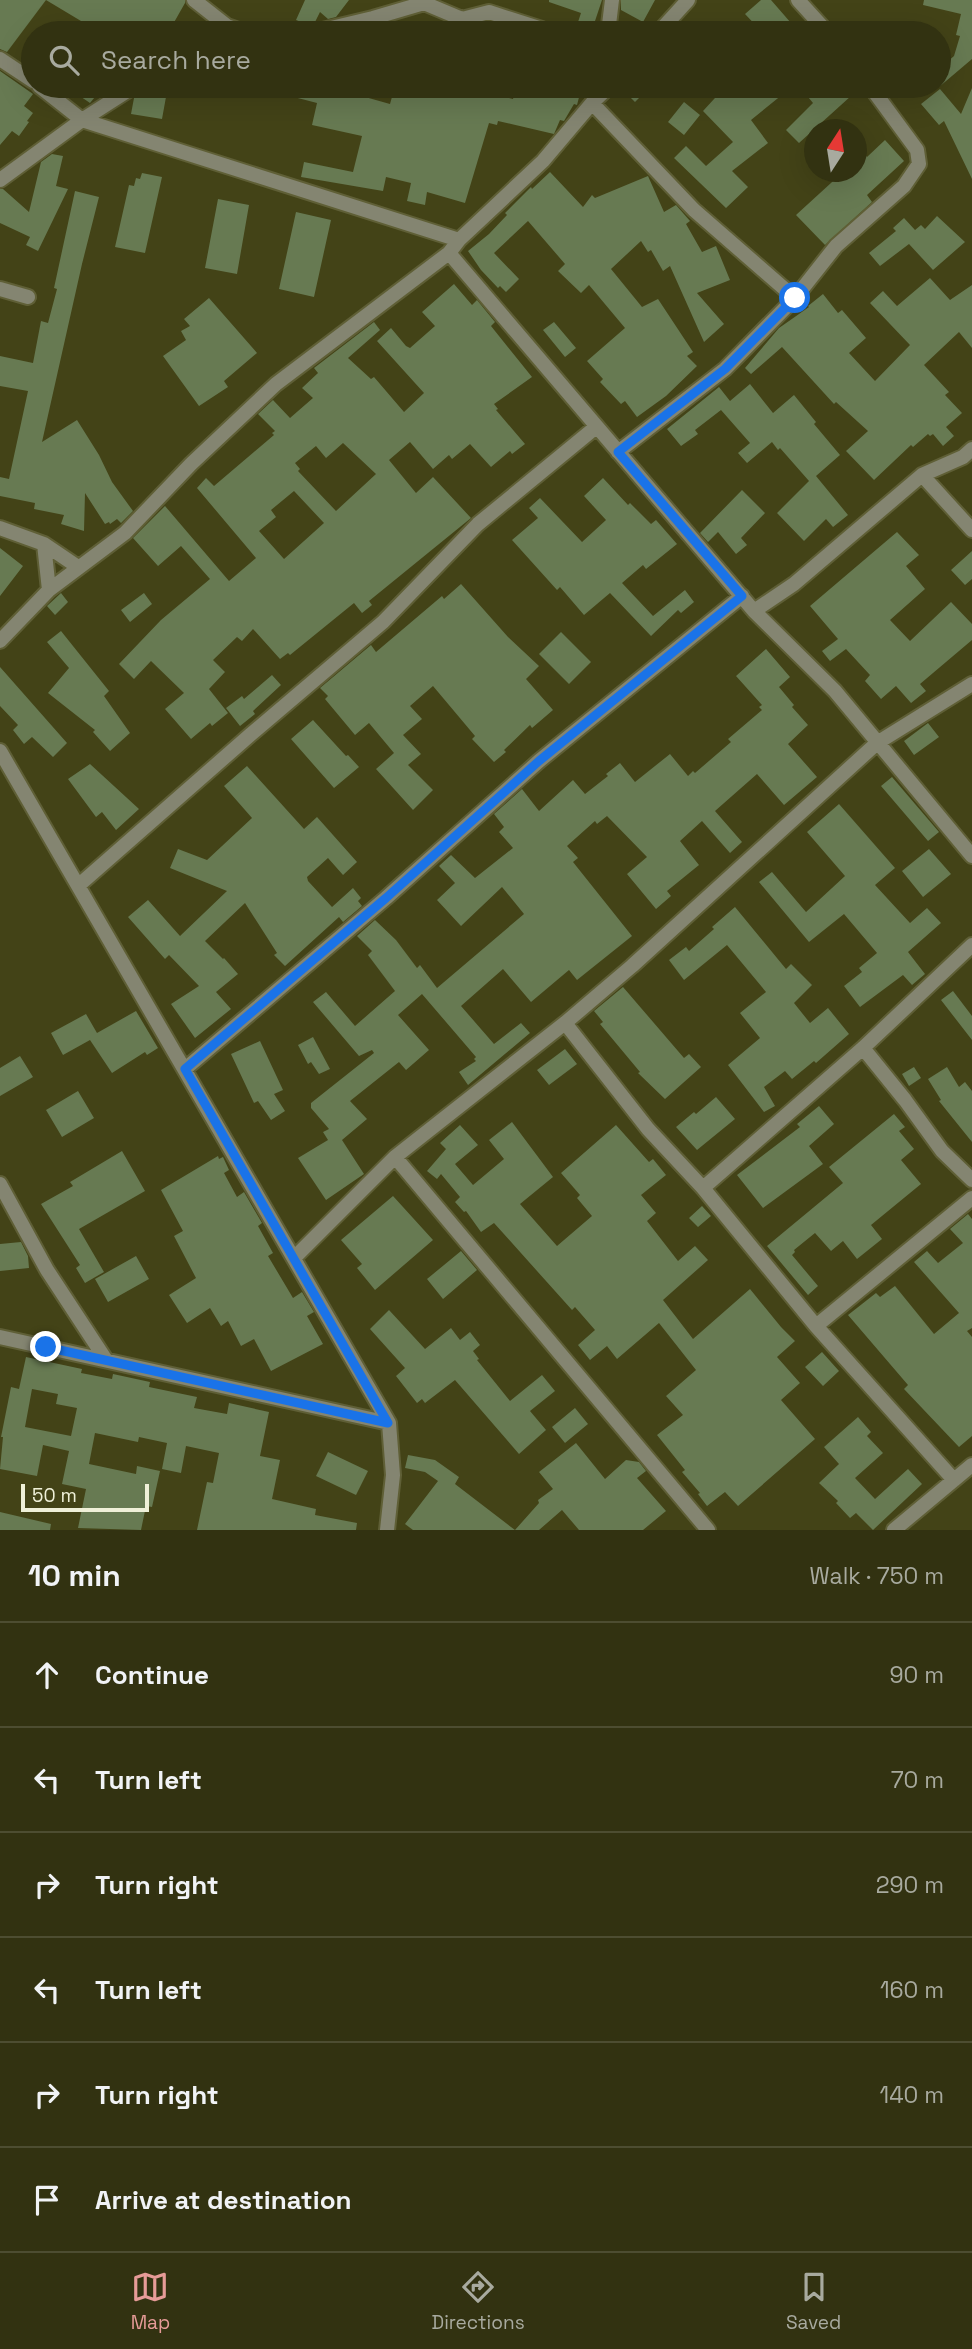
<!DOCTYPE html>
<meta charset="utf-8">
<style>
body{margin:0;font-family:"Space Grotesk",sans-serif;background:#3a3a1a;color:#f1f3f6}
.compass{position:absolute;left:804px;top:119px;width:63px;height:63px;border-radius:50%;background:#323211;box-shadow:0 7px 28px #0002;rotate:12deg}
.scale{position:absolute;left:21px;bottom:18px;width:128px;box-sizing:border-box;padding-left:7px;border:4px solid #eff0d8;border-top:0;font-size:19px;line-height:24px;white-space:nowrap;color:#eff0d8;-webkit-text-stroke:5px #434317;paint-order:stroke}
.stop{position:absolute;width:21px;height:21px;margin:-16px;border:5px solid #1a73e8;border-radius:50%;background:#fff}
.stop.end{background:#1a73e8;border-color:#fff;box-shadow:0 2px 7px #0008}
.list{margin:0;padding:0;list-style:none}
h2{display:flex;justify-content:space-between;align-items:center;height:91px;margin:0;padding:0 28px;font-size:30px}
h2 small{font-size:23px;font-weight:400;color:#a8aa9f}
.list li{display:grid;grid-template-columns:46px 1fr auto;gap:21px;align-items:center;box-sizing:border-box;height:105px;padding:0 28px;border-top:2px solid #4d4d31}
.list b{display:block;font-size:26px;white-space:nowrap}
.list em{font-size:23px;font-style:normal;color:#a8aa9f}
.icon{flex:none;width:38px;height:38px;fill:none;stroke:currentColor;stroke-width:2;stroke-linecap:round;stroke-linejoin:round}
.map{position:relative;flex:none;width:972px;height:1530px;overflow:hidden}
.search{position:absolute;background:#323211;box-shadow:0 7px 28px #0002;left:21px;right:21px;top:21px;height:77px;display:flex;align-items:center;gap:18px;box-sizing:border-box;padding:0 24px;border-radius:38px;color:#a8aa9f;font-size:26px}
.sheet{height:721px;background:#323211}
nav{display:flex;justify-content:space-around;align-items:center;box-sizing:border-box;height:98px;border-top:2px solid #4d4d31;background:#323211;font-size:19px;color:#a8aa9f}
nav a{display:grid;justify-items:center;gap:4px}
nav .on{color:#e69b98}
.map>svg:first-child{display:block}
</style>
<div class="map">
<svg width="972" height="1530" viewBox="0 0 972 1530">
<rect width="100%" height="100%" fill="#434317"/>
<!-- building -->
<path fill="#677a52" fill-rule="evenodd" d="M0 0H46L7 52 0 49Z
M46 0H185V3L168 33H151L143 29 140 33H101Z
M305 0H349L336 17 328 19 320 12 315 22 306 24 296 20Z
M549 0H602L591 33 575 31 581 13 549 2Z
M621 0H655L643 22 621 10Z
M761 0H771L791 23 779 33H763L745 14Z
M924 0H972V59L939 87V69L954 56 960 36 956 35 961 14 923 5Z
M0 71 33 94 24 106 33 113 27 121 29 122 19 136 12 131 0 145Z
M65 86H90L99 92 90 103Z
M268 86H326L390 104 395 86H459L513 99 516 86H582L577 105 574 104 564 121 560 120 554 134 498 121 497 125 489 123 465 203 427 192 425 205 407 201 411 183 386 177 383 191 301 177 304 162 353 172 362 136 312 125 317 103 267 90Z
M633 86H651L635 102 626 93Z
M726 86H793L751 120 768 143 732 171 748 187 726 208 674 158 686 146 706 166 733 142 703 111Z
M799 86H842L851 96 799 143 786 130 813 103Z
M972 88V179L944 121 939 125 921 104 940 89 961 114Z
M142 92 166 97 162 119 131 114 134 98Z
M684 102 700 115 684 135 668 122Z
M885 140 904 161 867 195 872 202 825 245 796 215 843 172H857V143L867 157Z
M52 154 63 156 56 186 68 189 38 251 26 245 30 237 0 223V189H3L29 212 41 162Z
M550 172 583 207 592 195 595 198 648 176 664 212 676 205 690 221 686 224 702 252 716 246 730 280 697 293 724 324 704 342 670 266 663 271 651 250 648 252 641 241 611 269 642 307 658 299 693 352 687 356 697 366 666 396 637 417 625 401 621 404 600 382 603 379 587 361 625 328 589 285 581 293 558 271 565 264 528 221 494 253 519 279 506 292 500 286 498 288 481 270 468 251 489 234 507 215 505 213 531 187 532 189Z
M142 173 162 177 145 253 115 247 129 185 134 186 136 178 140 179Z
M75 191 99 197 82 264 42 442 77 420 99 455 112 482 133 511 121 523 117 519 110 524 109 522 105 524 85 493 84 531 61 524 64 515 34 509 35 503 0 496V477L9 479 28 391 0 386V356L33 363 41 321 48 323 57 289 54 288Z
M218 199 249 205 237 274 205 268Z
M296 212 331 220 314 297 279 289Z
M937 216 965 242 933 270 909 244 880 266 869 253 896 231 893 228 904 218 915 230 921 225 925 229Z
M930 278 950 300 972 285V348L959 332 924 365 949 392 945 395 962 413 946 427 954 436 943 446 933 434 930 436 928 434 913 447 911 445 874 480 846 451 868 431 836 402 834 404 782 347 751 374 745 368 779 328 809 307 808 306 823 294 838 313 842 310 866 338 849 353 875 381 910 345 870 303 883 291 897 306Z
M454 284 472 305 477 300 495 322 491 326 532 377 494 404 498 409 496 410 525 444 512 454 510 451 491 467 470 444 452 459 449 455 433 469 410 442 389 460 416 493 433 477 471 518 369 601 372 605 362 613 354 603 290 655 288 653 280 659 253 629 242 641 237 637 213 660 225 672 209 689 228 713 212 726 210 723 191 739 165 709 184 693 151 661 134 679 119 664 161 620 210 579 181 546 158 566 133 538 165 506 229 581 256 558 197 488 206 478 214 486 274 435 272 433 275 431 258 414 273 400 290 418 313 398 302 388 318 373 314 368 374 322 380 330 348 358 371 379 374 377 404 412 424 393 377 341 391 328 406 346 410 348 435 326 422 312ZM343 443 376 474 336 511 298 471 300 469 295 463 316 446 326 458ZM294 491 324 523 284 559 259 531 276 517 271 510Z
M209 298 257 353 224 381 228 387 199 406 163 356 186 340 181 331 190 326 184 319Z
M554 322 576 348 565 357 543 330Z
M750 384 773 413 794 395 816 422 814 424 840 455 816 476 848 515 833 527 826 519 804 541 777 513 809 481 780 448 778 450 772 442 747 463 738 453 750 443 721 410 695 430 698 434 681 446 667 429 719 387 730 401Z
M603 478 628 505 630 503 651 524 656 520 677 544 646 569 643 565 622 583 653 616 685 590 694 602 681 613 678 610 651 636 610 593 584 615 560 587 557 590 512 540 538 518 529 508 540 498 582 542 606 520 584 496Z
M742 490 765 513 741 538 747 545 736 554 718 532 708 542 700 533Z
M897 532 919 555 906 566 925 589 890 620 910 641 951 602 972 624V640L920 684 926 691 911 703 896 686 881 699 865 681 870 675 846 649 830 661 822 651 838 639 810 606Z
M0 548 23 566 0 596Z
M972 551V579L965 585 951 570Z
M461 584 508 637 539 666 526 679 553 710 532 728 530 725 504 750 506 752 494 762 472 739 475 736 433 686 410 706 422 719 403 735 421 754 408 765 433 790 413 810 376 769 394 753 369 723 355 735 325 699 328 696 320 688 371 645 376 652 442 596 444 599Z
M61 593 68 602 55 615 47 606Z
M144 593 152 604 130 622 121 610Z
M61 631 109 691 104 696 130 733 110 751 93 732 95 730 48 693 69 668 47 642Z
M561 632 591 662 569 684 539 654Z
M766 649 790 677 779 687 794 705 792 707 808 725 788 744 817 777 784 805 757 774 715 811 742 842 730 853 702 821 680 841 699 865 667 891 671 896 656 909 627 874 647 857 607 816 597 824 595 821 567 846 578 858 573 862 632 936 577 980 569 970 531 1002 503 969 461 1006 494 1044 521 1023 530 1033 468 1085 459 1072 476 1061 474 1059 476 1057 422 994 398 1015 429 1050 406 1070 399 1062 350 1101 367 1119 342 1140 364 1174 326 1200 298 1158 328 1140 323 1132 329 1129 311 1108V1103L374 1053 372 1050 359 1056 313 1002 326 992 355 1026 395 991 368 955 372 951 357 936 375 920 396 940 417 968 420 965 437 988 524 914 502 887 461 926 437 900 455 883 439 866 451 855 475 878 513 848 499 832 504 827 494 814 522 789 539 811 573 780 585 794 608 776 606 774 620 763 635 782 670 754 688 776 693 771 695 773 731 742 728 739 762 710 759 707 762 705 736 676Z
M0 667 67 743 53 757 32 737 24 744 13 730 18 725 0 706Z
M272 675 281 685 253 711 255 714 240 726 226 708 242 696 244 699Z
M313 720 346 756 348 755 359 767 334 788 291 739Z
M928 723 939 737 914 755 904 741Z
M90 764 139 809 116 830 102 812 96 817 68 779Z
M247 766 304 829 317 817 357 862 343 875 328 858 307 877 308 881 332 907 353 888 361 898 358 901 362 906 343 922 339 917 285 966 274 955 277 953 245 903 205 941 223 959 224 958 238 974 216 992 231 1009 195 1038 171 1004 199 986 169 955 165 959 128 917 148 900 180 936 227 891 170 868 178 849 207 860 252 818 224 786Z
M892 777 939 832 928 841 881 786Z
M839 804 895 868 875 885 910 923 927 908 941 923 908 952 925 974 912 985 903 975 860 1007 844 986 862 972 859 968 877 953 844 914 809 942 759 882 772 872 806 912 845 876 807 832Z
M929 849 951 874 923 897 902 871Z
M735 907 786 969 791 964 812 985 794 1003 810 1023 828 1008 849 1034 816 1063 814 1061 792 1079 785 1071 764 1087 775 1106 764 1112 728 1065 760 1038 740 1013 766 992 727 945 684 980 669 960 686 947 689 951 714 929 712 927Z
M623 987 684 1058 689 1054 701 1067 665 1099 638 1073 640 1072 600 1024 603 1022 594 1011Z
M953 991 972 1016V1040L941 1000Z
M136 1011 158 1048 147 1055 145 1052 112 1073 90 1040 63 1055 51 1033 86 1014 97 1033Z
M313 1037 330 1069 319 1074 311 1062 308 1064 298 1045Z
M260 1041 283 1090 274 1094 285 1111 271 1120 258 1101 254 1103 231 1054Z
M565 1049 577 1064 549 1085 537 1070Z
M20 1056 33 1077 0 1096V1068Z
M914 1067 921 1078 909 1086 902 1074Z
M947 1067 959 1087 965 1082 972 1091V1142L939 1101 941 1100 928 1079Z
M78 1091 94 1118 62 1137 46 1110Z
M716 1097 735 1119 697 1150 676 1127 694 1112 696 1114Z
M819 1106 834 1124 809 1146 823 1164 763 1208 737 1175 800 1127 797 1124Z
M894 1114 905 1127 899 1131 914 1149 901 1160 921 1184 871 1225 882 1239 857 1259 843 1241 831 1251 815 1233 794 1250 795 1252 792 1255 818 1286 808 1295 767 1246 843 1183 829 1167Z
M512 1122 553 1177 520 1204 557 1246 592 1216 577 1198 580 1195 561 1173 616 1125 649 1162 653 1159 666 1175 641 1195 656 1213 647 1221 678 1261 695 1246 708 1260 663 1300 693 1339 750 1289 781 1327 795 1341 777 1357 800 1383 781 1400 815 1439 738 1506 725 1492 707 1506 698 1494 700 1493 682 1472 685 1470 657 1435 683 1415 666 1396 696 1370 659 1323 617 1359 607 1346 590 1360 578 1345 595 1330 575 1307 572 1310 494 1223 481 1232 466 1211 464 1212 455 1202 460 1197 441 1174 437 1179 427 1171 446 1149 440 1143 460 1125 478 1145 455 1164 473 1185 504 1159 489 1140Z
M122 1151 145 1191 79 1229 104 1272 85 1283 76 1268 80 1265 41 1204 73 1186 70 1182Z
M218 1156 219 1159 223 1157 229 1170 224 1173 237 1197 244 1192 262 1223 258 1226 273 1253 268 1256 293 1298 302 1292 314 1312 307 1316 323 1344 271 1371 254 1339 241 1346 228 1321 221 1326 210 1308 187 1323 169 1295 196 1278 174 1236 183 1231 161 1190Z
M393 1196 433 1240 375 1290 357 1268 362 1264 341 1240Z
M702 1206 711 1216 698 1227 689 1218Z
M968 1214 972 1219V1328L967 1331 972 1337V1436L959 1447 904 1389 908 1385 848 1315 876 1293 880 1297 895 1286 934 1334 959 1313 914 1262 927 1251 938 1263 963 1243 950 1229Z
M21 1242 28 1256 29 1268 0 1271V1244Z
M461 1251 477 1270 443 1299 427 1279Z
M136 1256 149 1279 108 1302 95 1279Z
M389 1310 425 1349 451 1328 460 1340 470 1332 480 1345 473 1351 479 1359 477 1360 510 1401 542 1375 555 1391 530 1411 546 1430 519 1454 455 1380 425 1403 422 1399 417 1403 396 1376 405 1368 370 1329Z
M822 1352 839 1371 823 1386 805 1367Z
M26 1357 82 1369 81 1373 112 1379 113 1374 150 1382 149 1387 197 1397 194 1408 227 1414 229 1403 269 1412 260 1456 280 1460 272 1499 316 1509 315 1515 357 1523 356 1530H197L207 1482 213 1483 219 1453 186 1446 181 1473 162 1469 167 1443 139 1437 138 1442 95 1433 89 1464 136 1474 137 1466 160 1471 152 1507 146 1506 141 1530 78 1528 86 1489 62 1484 69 1451 43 1445 37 1476 0 1469 3 1437H1L11 1387 19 1389ZM32 1389 58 1394 56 1404 77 1408 71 1436 25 1427Z
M575 1408 588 1424 565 1443 552 1427Z
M858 1417 871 1432 867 1436 883 1453 855 1478 875 1499 908 1469 922 1484 873 1530 856 1513 850 1518 836 1503 838 1501 819 1483 839 1464 824 1447Z
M576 1443 605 1479 626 1460 639 1462 646 1471 637 1478 666 1511 643 1530H579L562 1510 539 1530H413L405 1524 438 1481 425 1472 405 1468 408 1455 435 1460 459 1477 455 1484 515 1530 539 1503 538 1500 553 1489 539 1472Z
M328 1452 368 1471 356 1495 316 1476Z
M0 1512 51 1524 50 1530H0Z"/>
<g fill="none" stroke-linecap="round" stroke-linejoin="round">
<!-- street casing -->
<g stroke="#5f5f36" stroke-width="18">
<path id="street" d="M194 0 227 26 247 33
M798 0 828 33
M424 3 462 19 489 12 542 29 544 33
M310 33 373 18 424 3 427 0
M608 33 612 0
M658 33 688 0
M0 59 33 81
M39 86 82 120 459 240
M592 103 694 210 795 298
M0 180 82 120 135 86
M449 253 754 611 835 691 972 856
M0 289 28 297
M618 452 725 369 795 298 836 246 904 186 919 164 917 150 870 86
M922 475 972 530
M0 528 44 544 78 567
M44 544 49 590
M754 611 794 584 922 475 963 457 972 449
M0 641 49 590 125 533 191 464 276 384 449 253 459 240 543 161 592 103 610 86
M0 751 389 1423 393 1475 387 1530
M79 885 250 735 383 622 478 524 596 427
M565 1023 648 1129 703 1188 816 1326 954 1480
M863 1048 905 1100 942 1151 972 1180
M185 1069 386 898 539 761 742 596
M395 1157 708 1530
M0 1184 47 1270 106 1360
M703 1188 863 1048 972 945
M294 1258 395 1157 565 1023 632 966 877 743 972 684
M816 1326 972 1198
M0 1337 389 1423
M894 1530 972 1465"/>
</g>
<!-- street -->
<use href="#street" stroke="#848571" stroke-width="14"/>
</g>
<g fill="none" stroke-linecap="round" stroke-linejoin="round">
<!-- route -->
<path stroke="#1a73e8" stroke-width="9" d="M46 1347 388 1423 185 1069 386 898 539 761 742 596 618 452 725 369 795 298"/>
</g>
</svg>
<svg class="compass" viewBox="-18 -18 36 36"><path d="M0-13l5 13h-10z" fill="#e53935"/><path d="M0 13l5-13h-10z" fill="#a8aa9f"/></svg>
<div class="scale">50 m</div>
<div class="stop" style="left:795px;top:298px"></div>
<div class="stop end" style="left:46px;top:1347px"></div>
<div class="search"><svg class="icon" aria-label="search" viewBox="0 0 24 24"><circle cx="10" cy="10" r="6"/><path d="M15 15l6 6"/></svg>Search here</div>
</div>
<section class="sheet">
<h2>10 min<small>Walk · 750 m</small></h2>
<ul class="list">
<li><svg class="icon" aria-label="ahead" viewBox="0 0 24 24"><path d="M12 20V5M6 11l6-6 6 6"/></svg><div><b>Continue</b></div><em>90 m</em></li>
<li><svg class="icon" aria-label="left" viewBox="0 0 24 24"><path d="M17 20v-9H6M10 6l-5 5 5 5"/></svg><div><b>Turn left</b></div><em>70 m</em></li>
<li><svg class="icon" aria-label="right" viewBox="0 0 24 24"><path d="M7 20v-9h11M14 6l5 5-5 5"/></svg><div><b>Turn right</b></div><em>290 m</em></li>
<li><svg class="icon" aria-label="left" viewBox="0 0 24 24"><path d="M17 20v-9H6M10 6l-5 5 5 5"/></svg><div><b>Turn left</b></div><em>160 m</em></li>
<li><svg class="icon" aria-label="right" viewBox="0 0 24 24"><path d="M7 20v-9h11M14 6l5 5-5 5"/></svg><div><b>Turn right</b></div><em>140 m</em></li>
<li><svg class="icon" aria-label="arrive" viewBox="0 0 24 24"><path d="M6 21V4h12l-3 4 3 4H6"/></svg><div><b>Arrive at destination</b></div></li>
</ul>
</section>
<nav>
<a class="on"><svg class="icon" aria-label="map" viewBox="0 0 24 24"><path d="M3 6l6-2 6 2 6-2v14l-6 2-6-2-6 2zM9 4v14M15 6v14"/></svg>Map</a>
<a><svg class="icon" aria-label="directions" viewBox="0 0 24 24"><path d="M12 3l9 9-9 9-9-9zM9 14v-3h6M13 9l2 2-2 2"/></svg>Directions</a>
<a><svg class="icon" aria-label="saved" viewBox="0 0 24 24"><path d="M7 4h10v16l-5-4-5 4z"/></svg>Saved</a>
</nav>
